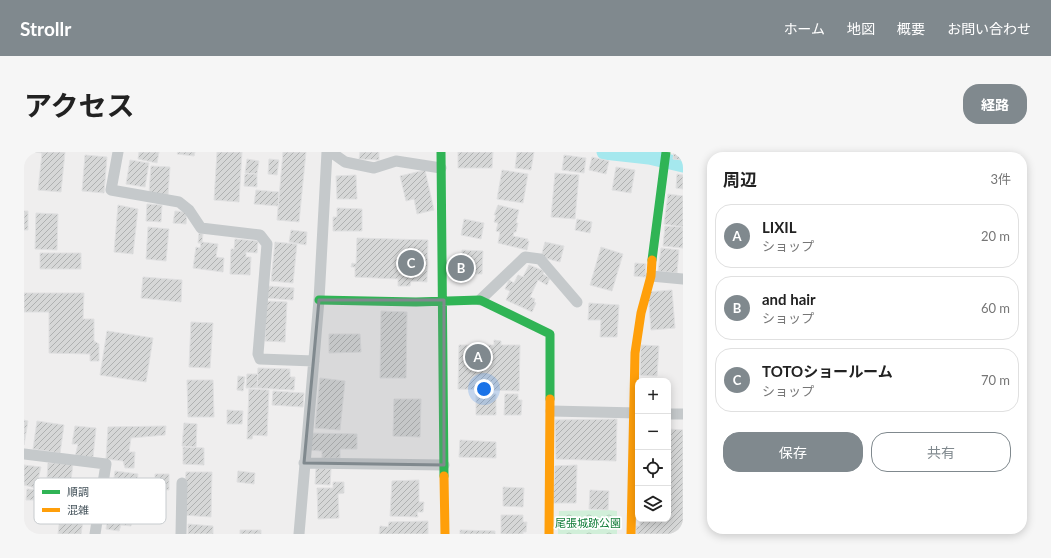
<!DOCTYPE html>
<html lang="ja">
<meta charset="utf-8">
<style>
body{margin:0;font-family:Lato,"Noto Sans JP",sans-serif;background:#f6f6f6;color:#222}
.controls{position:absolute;right:12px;bottom:12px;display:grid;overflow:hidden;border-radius:8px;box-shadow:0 2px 10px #0003}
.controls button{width:36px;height:36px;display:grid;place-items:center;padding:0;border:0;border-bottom:1px solid #e0e0e0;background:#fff;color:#222;font:20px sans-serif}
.you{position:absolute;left:460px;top:237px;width:14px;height:14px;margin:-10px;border:3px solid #fff;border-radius:50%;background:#1a73e8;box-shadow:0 0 0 6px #1a73e833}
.badge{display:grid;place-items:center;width:26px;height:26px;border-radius:50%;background:#80898e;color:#fff;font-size:13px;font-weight:700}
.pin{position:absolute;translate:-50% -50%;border:2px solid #fff;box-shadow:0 1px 4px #0006}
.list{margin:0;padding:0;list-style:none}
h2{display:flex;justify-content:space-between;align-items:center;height:52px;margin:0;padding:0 16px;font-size:17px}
h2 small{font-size:13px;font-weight:400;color:#767676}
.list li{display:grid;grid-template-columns:26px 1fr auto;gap:12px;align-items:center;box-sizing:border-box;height:64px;margin:0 8px 8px;padding:0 8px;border:1px solid #e0e0e0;border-radius:16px}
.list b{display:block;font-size:15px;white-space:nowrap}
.list p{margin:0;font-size:13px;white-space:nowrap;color:#767676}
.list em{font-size:13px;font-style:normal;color:#767676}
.actions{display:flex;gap:8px;padding:12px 16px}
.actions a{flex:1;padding:9px 0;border:1px solid #80898e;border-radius:16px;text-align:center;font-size:14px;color:#80898e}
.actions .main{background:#80898e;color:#fff}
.icon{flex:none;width:22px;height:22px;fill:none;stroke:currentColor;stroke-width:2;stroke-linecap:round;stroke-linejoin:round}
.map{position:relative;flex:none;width:659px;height:382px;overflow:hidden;border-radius:16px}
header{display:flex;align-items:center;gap:24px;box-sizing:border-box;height:56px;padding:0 20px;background:#80898e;color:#fff}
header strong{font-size:19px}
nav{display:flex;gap:22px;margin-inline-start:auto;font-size:14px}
.intro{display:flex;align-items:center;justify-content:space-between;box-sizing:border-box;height:96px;padding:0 24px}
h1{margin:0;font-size:28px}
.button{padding:10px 18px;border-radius:16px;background:#80898e;color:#fff;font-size:14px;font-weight:700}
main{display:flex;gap:24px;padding:0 24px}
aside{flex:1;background:#fff;border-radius:16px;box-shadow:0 2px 10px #0003}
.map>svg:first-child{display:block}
</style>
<header>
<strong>Strollr</strong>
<nav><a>ホーム</a><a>地図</a><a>概要</a><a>お問い合わせ</a></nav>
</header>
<div class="intro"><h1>アクセス</h1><a class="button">経路</a></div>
<main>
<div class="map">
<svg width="659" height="382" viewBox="0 0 659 382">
<defs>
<pattern id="park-crowns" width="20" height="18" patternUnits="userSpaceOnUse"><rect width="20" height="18" fill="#d1efd9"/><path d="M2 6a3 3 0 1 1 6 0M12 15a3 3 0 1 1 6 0" fill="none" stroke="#b5cfbc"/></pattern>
<pattern id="building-hatch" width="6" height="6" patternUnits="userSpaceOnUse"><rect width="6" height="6" fill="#d6d7d7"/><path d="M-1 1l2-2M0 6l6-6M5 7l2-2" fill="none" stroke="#afb1b1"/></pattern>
</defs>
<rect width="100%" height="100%" fill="#efeeee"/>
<!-- park -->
<path fill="url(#park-crowns)" d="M584 358 593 359V382H534L535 359Z"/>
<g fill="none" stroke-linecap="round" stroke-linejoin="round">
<!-- canal -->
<path stroke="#a5e8ee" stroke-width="15" d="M580 0 625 5 659 13"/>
</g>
<!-- building -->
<path fill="url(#building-hatch)" stroke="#e0e0e1" d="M10 0H41L37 40 14 38 18 1Z
M115 0H135L133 11 114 7Z
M154 0H171L170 4 153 2Z
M193 0H218L215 50 190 48Z
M259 0H282L275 70 253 68Z
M336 0H355V8L335 7Z
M434 0H469L468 16H434Z
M493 0H510L507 18 491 16Z
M650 0H659V8L649 7Z
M61 3 83 5 80 41 58 39Z
M540 3 562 6 560 21 538 18Z
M568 5 585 9 582 22 565 18Z
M223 7 235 9 233 22 221 21Z
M245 7 255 8 253 23 244 22Z
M106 8 125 11 121 35 102 32Z
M127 14 146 15 144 43 125 41Z
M592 15 611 18 607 41 588 38Z
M401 18 410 58 393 62 390 47 382 49 376 24Z
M478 18 504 22 499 51 473 47Z
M531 21 555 23 551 67 527 65Z
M221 22H233V35L220 34Z
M653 22 659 23V37L652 36Z
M332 23 333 47H313L312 24Z
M232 38 255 40 254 54 230 52Z
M644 42 659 44V75L640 72Z
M123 52 138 53 137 70 122 69Z
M94 53 114 57 109 102 90 100Z
M474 53 495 58 492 71H494L492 80H490L489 84 504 87 503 89H505L503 98 474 91 476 80 472 79 474 71 470 70 472 63H470Z
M313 56 338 57V79H309V65H313Z
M0 59H4V78H0Z
M151 59 163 60 162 72 149 71Z
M12 61 34 62 33 98 11 97Z
M440 67 460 71 457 87 437 83Z
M553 67 568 70 566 81 551 78Z
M641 74 659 75V96L639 94Z
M124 75 145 77 142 109 122 107Z
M267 78 283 80 282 93 265 90Z
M175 81 179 82 178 90 194 92 192 105 200 106 199 120 169 116 172 95 176 96 177 91H174Z
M333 86 404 88 403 130 387 129 386 134H374V127L331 125V115H327L328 111 332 112Z
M211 87 234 89 233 101 222 100V105H227L226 123 206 122 207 97H210Z
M251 90 273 92 269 131 247 129Z
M521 90 540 94 536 110 517 105Z
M577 95 599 102 588 139 566 133Z
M637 96 655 98 653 121 634 119Z
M438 98 459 99 458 122H449V124L437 125Z
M16 101H57V117H16Z
M611 111 622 112 621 125 610 124Z
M505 113 520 119 519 122 526 126 523 133 514 128 506 145 511 147 510 150 512 151 508 160 482 148 486 139 481 137 485 128 490 131 494 123 499 125Z
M119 125 158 128 157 150 117 146Z
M244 134 270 136 269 148 243 146Z
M648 138 651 176 627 178 624 140Z
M0 141H60L59 167H70V189L75 192V209H66V202L25 201V160H0Z
M242 149 263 150 261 190 241 189Z
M565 151 595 153 593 185H576L577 168H564Z
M357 159 383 160 382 226H356Z
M167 170 189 171 186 216 165 215Z
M83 179 129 186 122 230 76 223Z
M305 182H336L337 200 305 201Z
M470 188 477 189V193H496L495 239 434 237 435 193H470Z
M617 193 635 194 633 224 616 223Z
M234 216 266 217V225H271L270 238 233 236Z
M223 222H234L233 236H222Z
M214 224 221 225 219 239 213 238Z
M296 226 321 229 316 278 291 276Z
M163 228H189L190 265H164Z
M225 237 245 238 243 284 229 283 228 287H223Z
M249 239 280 241 279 255 248 253Z
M452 241 472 242V263H452Z
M481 242H494V248H498L497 263H480Z
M370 247H397L396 285 369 284Z
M203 258 219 259 218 272H203Z
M593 267 592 309 532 307 531 268Z
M0 268 4 269 0 293Z
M13 269 40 273 36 301 9 297Z
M160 271 173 272 172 295 158 294Z
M51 274 72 276 69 305H51L54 292H48Z
M142 274 141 283 107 286 105 300H111L110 316H101L99 309 82 307 84 275Z
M644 277 659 278V382H612V374H616V367H644Z
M285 281 333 282V297H316V306H298V299L285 298Z
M436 288 472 290V306L435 305Z
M159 295 180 296V313L159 312Z
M24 311H49L45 345 22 343Z
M0 313 17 315 12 336 0 333Z
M553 313 552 351H529L531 314Z
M292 316 307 317 306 333 291 332Z
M91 319 114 322 107 374 97 373 95 379 82 377Z
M214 319 231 321 230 332 213 330Z
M162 320H188L187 365 159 363Z
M131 322H145V338L131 337Z
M395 328V350H400L399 360H393L394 365 366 364 368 329Z
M309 330H320V341L314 342 315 366 294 367 293 336H309Z
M479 335 500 336 499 355 479 354Z
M3 337 15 338 14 348H2Z
M566 338 585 339 584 358 565 357Z
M38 347 62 349 57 382H34Z
M477 363H499V370H503L502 380H499V382H477Z
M404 369V382H355L356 374 364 375 365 370Z
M164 372 189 374V382H164Z
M216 378H237V382H216Z
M436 378 471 379V382H436Z"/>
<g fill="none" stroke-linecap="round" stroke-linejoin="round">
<!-- street -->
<path stroke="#c5c9cb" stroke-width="11" d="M94 0 87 38 155 50 165 58 177 76 236 83 243 92 234 202 236 207 290 209
M307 0 321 10 350 16 372 9 417 16
M627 124 659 127
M456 148 501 105 516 107 553 150
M527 259 614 261
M644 262H659
M0 302 82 312 71 382
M280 311 420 313
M157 382 158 331
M275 382 295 148 303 0"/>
<!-- fast -->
<path stroke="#30b455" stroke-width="9" d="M417 0 420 324
M628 108 642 0
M295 148 392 150 456 148 526 182V247"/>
<!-- slow -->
<path stroke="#ff9f0a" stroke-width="9" d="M420 324 421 382
M525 382 526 247
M607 382 611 201 617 161 627 124 628 108"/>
</g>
<!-- marked area -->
<path fill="#80898e" fill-opacity="0.2" stroke="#80898e" stroke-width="3" stroke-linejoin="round" d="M295 148H420V313L280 311Z"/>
<g text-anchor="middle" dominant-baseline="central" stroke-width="3.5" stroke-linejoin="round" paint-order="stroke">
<!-- park labels -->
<g font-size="11" fill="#147e3b" stroke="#fff">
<text x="564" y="370">尾張城跡公園</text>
</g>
</g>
<!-- legend -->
<rect x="10" y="326" width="132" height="46" rx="6" fill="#fff" stroke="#c7cbce" stroke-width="1"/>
<rect x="18" y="338" width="18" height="4" fill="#30b455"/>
<rect x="18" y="356" width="18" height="4" fill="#ff9f0a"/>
<g font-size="11" fill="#45535b">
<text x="43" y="344">順調</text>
<text x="43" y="362">混雑</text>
</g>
</svg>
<div class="controls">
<button>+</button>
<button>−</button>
<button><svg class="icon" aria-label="locate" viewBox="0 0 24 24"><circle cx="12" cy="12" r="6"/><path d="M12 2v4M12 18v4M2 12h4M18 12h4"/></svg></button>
<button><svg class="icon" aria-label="layers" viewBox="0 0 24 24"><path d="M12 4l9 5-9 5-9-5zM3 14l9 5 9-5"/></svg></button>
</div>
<div class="you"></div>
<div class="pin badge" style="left:454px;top:205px">A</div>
<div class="pin badge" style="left:437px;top:116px">B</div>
<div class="pin badge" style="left:387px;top:111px">C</div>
</div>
<aside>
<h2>周辺<small>3件</small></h2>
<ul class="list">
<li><span class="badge">A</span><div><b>LIXIL</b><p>ショップ</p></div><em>20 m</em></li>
<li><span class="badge">B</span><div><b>and hair</b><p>ショップ</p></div><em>60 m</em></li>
<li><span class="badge">C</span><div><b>TOTOショールーム</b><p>ショップ</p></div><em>70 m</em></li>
</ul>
<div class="actions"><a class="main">保存</a><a>共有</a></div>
</aside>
</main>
